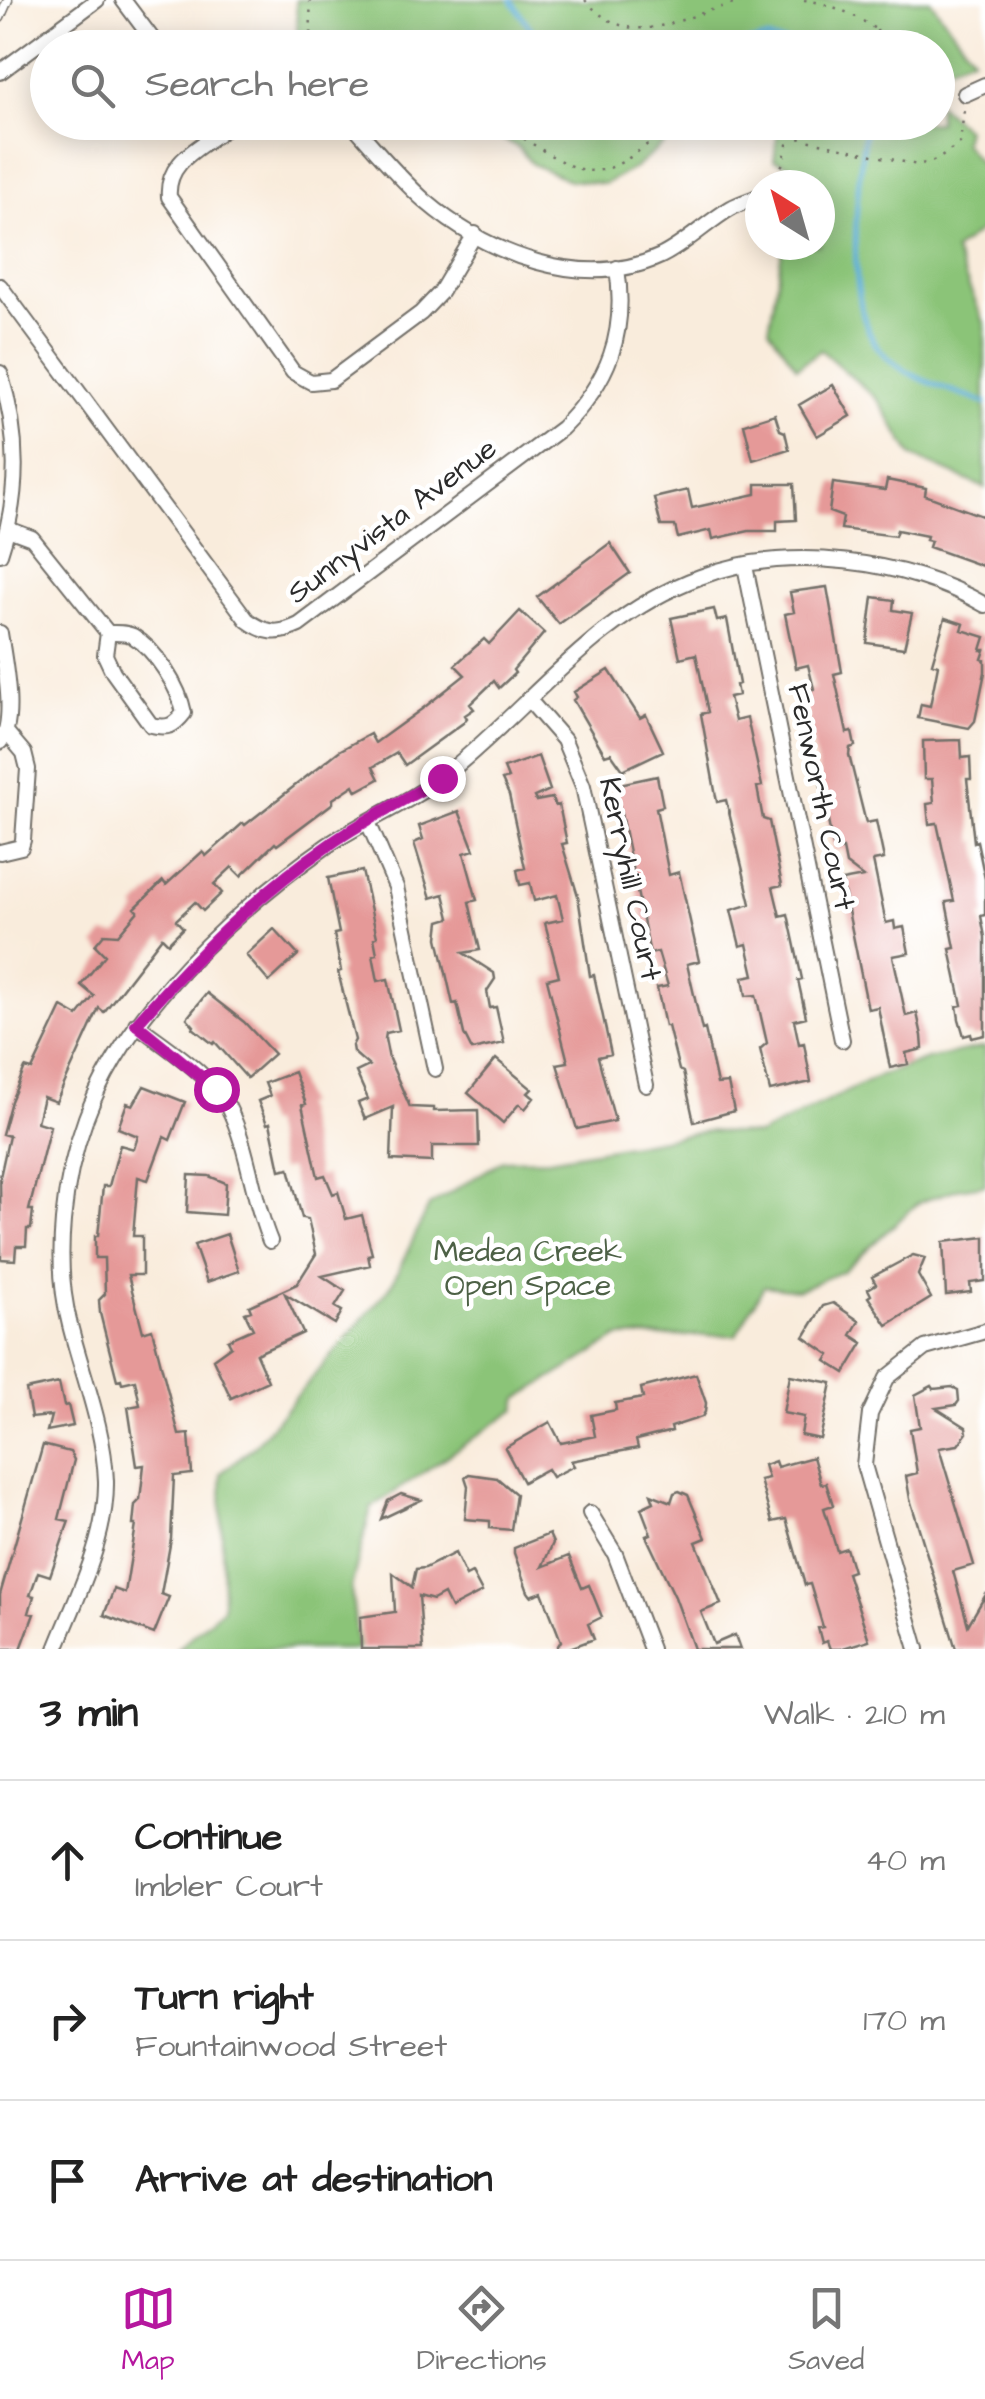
<!DOCTYPE html>
<meta charset="utf-8">
<style>
body{margin:0;font-family:"Architects Daughter",sans-serif;background:#f2f2f2;color:#222}
.compass{position:absolute;left:745px;top:170px;width:90px;height:90px;border-radius:50%;background:#fff;box-shadow:0 5px 25px #0003;rotate:323deg}
.stop{position:absolute;width:30px;height:30px;margin:-22px;border:8px solid #b5179e;border-radius:50%;background:#fff}
.stop.end{background:#b5179e;border-color:#fff;box-shadow:0 2px 10px #0008}
.list{margin:0;padding:0;list-style:none}
h2{display:flex;justify-content:space-between;align-items:center;height:130px;margin:0;padding:0 40px;font-size:42px}
h2 small{font-size:32px;font-weight:400;color:#767676}
.list li{display:grid;grid-template-columns:65px 1fr auto;gap:30px;align-items:center;box-sizing:border-box;height:160px;padding:0 40px;border-top:2px solid #e0e0e0}
.list b{display:block;font-size:38px;white-space:nowrap}
.list p{margin:0;font-size:32px;white-space:nowrap;color:#767676}
.list em{font-size:32px;font-style:normal;color:#767676}
.icon{flex:none;width:55px;height:55px;fill:none;stroke:currentColor;stroke-width:2;stroke-linecap:round;stroke-linejoin:round}
.map{position:relative;flex:none;width:985px;height:1649px;overflow:hidden}
.search{position:absolute;background:#fff;box-shadow:0 5px 25px #0003;left:30px;right:30px;top:30px;height:110px;display:flex;align-items:center;gap:25px;box-sizing:border-box;padding:0 35px;border-radius:55px;color:#767676;font-size:38px}
.sheet{height:610px;background:#fff}
nav{display:flex;justify-content:space-around;align-items:center;box-sizing:border-box;height:140px;border-top:2px solid #e0e0e0;background:#fff;font-size:28px;color:#767676}
nav a{display:grid;justify-items:center;gap:5px}
nav .on{color:#b5179e}
.map>svg:first-child{display:block}
</style>
<div class="map">
<svg width="985" height="1649" viewBox="0 0 985 1649">
<rect width="100%" height="100%" fill="#fff"/>
<filter id="ink" filterUnits="userSpaceOnUse"><feTurbulence type="fractalNoise" baseFrequency=".01" numOctaves="2"/><feDisplacementMap in="SourceGraphic" scale="20" xChannelSelector="R" yChannelSelector="G"/><feConvolveMatrix kernelMatrix="1 2 1 2 8 2 1 2 1" color-interpolation-filters="sRGB"/></filter>
<filter id="wash" filterUnits="userSpaceOnUse"><feTurbulence type="fractalNoise" baseFrequency=".0048" numOctaves="4" result="noise"/><feDisplacementMap in="SourceGraphic" scale="40" xChannelSelector="R" yChannelSelector="G"/><feGaussianBlur stdDeviation="2.25" result="paint"/><feColorMatrix in="noise" values="0 0 0 0 0 0 0 0 0 0 0 0 0 0 0 0 0 1.4 0 .05"/><feComposite in="paint" operator="in"/></filter>
<g filter="url(#wash)">
<rect width="100%" height="100%" fill="#f9ecdc"/>
<!-- green -->
<path fill="#8bc478" stroke="#5b7852" stroke-width="2.5" d="M296 0H930L973 57 943 68 938 81V48L298 47Z
M938 104 966 129 963 142 985 171V227L954 251 985 325V488L912 456 878 400 821 350 797 367 769 329 783 245H820V185H803C799 169 789 164 774 160L779 123 938 122Z
M474 123H688L635 168 604 184 569 180 532 164 519 148Z
M985 1047V1185L957 1189 918 1203 843 1271 798 1290 764 1286 736 1335 619 1337 519 1398 516 1409 371 1508 351 1588 358 1649H177L223 1608 221 1473 255 1445 391 1286 429 1206 503 1160 549 1159 708 1131 758 1135 877 1077 927 1059Z"/>
<g fill="none" stroke-linecap="round" stroke-linejoin="round">
<!-- stream -->
<path stroke="#5caed7" stroke-width="5" d="M511 0 544 48
M725 48 766 39 816 48
M866 122C858 179 841 307 881 351 906 380 951 389 985 403"/>
</g>
<g id="blocks">
<!-- building -->
<path fill="#e59998" d="M833 385 851 416 817 436 799 405Z
M775 414 780 430 785 432 789 449 753 460 744 424Z
M887 480 926 488 925 495 985 517V567L929 547 931 541 926 540 927 536 897 530 895 536 841 529 843 517 829 512 833 483 885 490Z
M756 484H794L796 520 777 521V531H749L713 539 711 530 678 538 675 526H661L654 498 688 490 692 508 756 494Z
M610 543 630 573 559 624 537 597Z
M827 587 842 672 834 674 847 733 852 732 855 746 850 748 849 755 866 823 876 821 884 859 873 861 886 923 894 921 895 929 904 927 909 953 893 956 906 1016 917 1013 922 1036 923 1049 906 1053 908 1064 890 1068 878 1007 868 1009 842 881 863 877 846 864 843 849 834 851 802 691 814 689 808 665 796 668 785 614 794 612 790 592Z
M873 597 894 600 893 610 912 613 904 648 867 643Z
M714 609 717 621 727 619 739 684 736 685 738 695 729 697 735 721 747 718 762 786 757 787 763 819 769 821 782 885 773 887 780 916 788 914 802 979 798 980 806 1017 794 1020 799 1044 804 1043 811 1082 770 1091 760 1049 767 1043 756 995 746 996 743 977 754 975 747 944 740 946 731 910 751 904 726 800 717 802 701 714 708 712 696 654 680 658 671 618Z
M520 611 544 633 513 670 515 673 499 688 494 681 470 704 474 709 465 715 467 718 463 723 405 765 397 753 373 767 379 779 357 791 354 785 333 799V803L277 845 275 843 241 876 232 867 214 884 222 893 203 911 195 902 176 920 183 928 168 943 162 937 104 1012 99 1008 56 1102 43 1097 37 1122 50 1126 29 1210H33L31 1229H27L26 1246H16L15 1260 1 1259 0 1177 9 1136 2 1134 11 1101 25 1068 32 1070 62 1007 78 1016 94 996 81 985 105 955 95 945 104 934 118 935 138 911 135 908 163 881 166 885 202 852 206 856 243 823 245 825 339 751 370 734 375 743 426 706 465 675 455 665 484 639 489 644Z
M945 618 964 624 962 630 985 637 981 650H985L982 659 985 660V672L975 721 969 728 918 718 921 704 930 706 938 665 932 663Z
M609 670 640 718 646 715 663 751 623 770 611 753 605 755 573 700 577 697 574 692Z
M961 740 962 758 970 757 971 779H967L974 842 977 841 985 879V915L981 916 985 937V1035L972 1038 971 1034 964 1036 959 1019 957 1006 962 1005 950 949 955 948 946 902 954 901 937 823 929 824 927 804 934 803 932 779H924L923 741Z
M538 756 550 790 534 797 536 801 552 798 555 806 559 805 567 843 562 844 578 896 590 976 594 975 611 1054 598 1057 615 1121 577 1129 557 1064 568 1062 547 979 559 976 545 923 563 919 557 895 534 901 530 883 520 885 517 870 525 868 509 795 502 780 508 778 504 768Z
M657 776 663 806 656 808 669 875 679 872 699 961 687 964 702 1030 705 1029 717 1084 728 1083 734 1111 694 1122 683 1072 679 1070 668 1026H665L657 988 668 986 658 952 650 954 615 785Z
M459 811 474 850 464 853 477 900 469 902 480 950 463 953 494 973 495 979 487 991 490 1008 496 1007 504 1043 472 1050 464 1034 457 1003 453 1004 438 938 440 921 450 918 444 894 431 898 414 843 423 839 419 826Z
M362 871 377 937 374 938 377 954 373 955 378 981 388 979 399 1030 386 1033 385 1039 389 1059 410 1107 434 1108V1111L478 1110 479 1146H432V1162L391 1160 393 1107 365 1119 358 1103 368 1099 356 1072 369 1066 353 1052 352 1046 355 1040 338 972 341 971 334 934 339 933 328 878Z
M274 929 298 955 269 982 246 955Z
M207 993 244 1022 274 1054 247 1078 215 1042 213 1044 193 1028 194 1026 187 1018Z
M496 1059 532 1089 528 1093 534 1098 525 1109 519 1104 503 1123 468 1093Z
M294 1072 306 1104 302 1105 318 1177 325 1175 333 1194 338 1192 346 1219 362 1215 372 1254 368 1255 370 1265 322 1276 345 1291 335 1307 342 1311 335 1324 285 1294 303 1333 256 1354 268 1381 231 1398 213 1359 231 1346 228 1340 253 1329 245 1313 251 1311 249 1306 297 1284 316 1254 308 1219 302 1218 289 1168 280 1170 270 1123 267 1124 258 1101 270 1096 265 1083Z
M144 1086 185 1102 170 1140 164 1137 148 1180 138 1177 133 1236H142V1275H128L143 1332 152 1329 179 1435 189 1434 192 1474 174 1476 171 1539 161 1594 169 1597 154 1634 104 1615 114 1589 125 1593 136 1525H133L135 1505 140 1500 144 1465 137 1466 128 1407 140 1405 135 1380 122 1383 121 1379 117 1380 100 1313 99 1300 105 1294 104 1258H95V1236H98L103 1186H109L120 1145 134 1149 138 1136 118 1128 127 1103 133 1105Z
M189 1175 209 1176 226 1183 224 1215 187 1212Z
M227 1234 239 1271 207 1282 194 1245Z
M985 1237V1281L970 1283 971 1292 946 1295 943 1242Z
M913 1255 925 1258 918 1275 931 1298 887 1325 868 1297 871 1295 868 1289 876 1284 872 1277Z
M833 1303 859 1321 851 1335 863 1343 845 1373 826 1361 830 1355 804 1337 823 1306Z
M696 1374 706 1403 705 1412 702 1417 671 1427 672 1431 636 1440 638 1448 571 1461 574 1466 552 1477 547 1469 523 1482 505 1448 550 1422 561 1443 595 1436 591 1415 616 1410 615 1403 643 1398 641 1388Z
M790 1375 832 1383 820 1439 801 1435 804 1417 783 1413Z
M59 1383 64 1406 68 1405 73 1426 47 1431 51 1416 31 1418 26 1390Z
M932 1386 934 1389 952 1387 958 1390 959 1401 956 1405 936 1408 966 1427 967 1433 958 1445 939 1448 974 1565 953 1571 968 1625 985 1596V1649H956L910 1499 906 1476 917 1473 910 1429 920 1427 915 1395Z
M43 1445 70 1452 74 1460 59 1519 69 1521 50 1576 38 1572 30 1595 34 1596 29 1613 34 1614 21 1649H0V1595Z
M813 1457 821 1484 826 1483 833 1505 824 1508 837 1551 846 1548 853 1571 847 1573 869 1640 840 1649H830L827 1641 822 1643 818 1628 823 1627 810 1584 805 1585 786 1519 772 1522 760 1480 768 1478 764 1465 775 1461 777 1467Z
M469 1474 497 1478 516 1494 511 1530 490 1528V1521L465 1519 468 1486 465 1477Z
M679 1491 688 1495 706 1538 696 1542 721 1604 701 1612 714 1644 735 1635 740 1649H694L675 1597 646 1536 651 1534 641 1508 654 1502 651 1494 671 1502 674 1493Z
M401 1494 421 1500 381 1519 388 1501Z
M549 1534 553 1543 542 1567 569 1556 582 1588 589 1585 602 1617 588 1624 594 1639 567 1649H556L561 1641 542 1592 531 1596 528 1592 514 1553V1548Z
M455 1553 466 1576 472 1573 482 1592 451 1608 444 1594 433 1600 419 1596 423 1649H361L360 1617 395 1612 393 1573 412 1587 416 1569 425 1568Z"/>
</g>
</g>
<g filter="url(#ink)">
<use href="#blocks" fill-opacity="0" stroke="#736f69" stroke-width="2.5"/>
<g fill="none" stroke-linecap="round" stroke-linejoin="round">
<!-- lane casing -->
<g stroke="#736f69" stroke-width="11">
<path id="lane" d="M0 18 8 0"/>
</g>
<!-- street casing -->
<g stroke="#736f69" stroke-width="18">
<path id="street" d="M123 0 159 48
M0 72 97 0
M965 94 985 85
M351 122C375 149 398 177 425 201 487 254 583 292 661 256 687 243 707 222 731 208 740 203 751 200 760 196
M223 130C198 149 166 162 169 197L293 372 311 382 331 380 421 313 440 293 475 234
M0 286 247 620C266 634 278 635 299 625L562 428C609 381 627 334 617 268
M0 373C19 433 20 494 0 554
M8 529 32 538 108 633C117 633 125 632 133 636 156 650 179 687 184 713 174 726 168 729 151 725L113 672 105 655 108 633
M745 566 842 1040
M0 633C4 660 17 722 0 742
M528 699 564 740 583 786 646 1085
M368 822 396 887 435 1069
M0 852 21 847 23 840 28 769 24 753 7 733
M136 1024C167 1048 208 1072 228 1107 249 1148 252 1198 270 1241
M590 1513 615 1554 651 1649
M56 1649C77 1596 107 1539 106 1481 104 1427 83 1377 70 1325 53 1260 63 1181 86 1118 126 1010 235 910 328 845 367 819 414 801 450 771 535 702 594 616 700 577 786 544 907 559 985 605
M917 1649 864 1465 870 1414 887 1378 925 1348 985 1331"/>
</g>
<!-- path -->
<path stroke="#736f69" stroke-width="2.5" stroke-dasharray="2.5 8" stroke-linecap="butt" d="M310 0 311 32 322 48
M585 0C635 56 681 13 739 3 752 0 766 1 779 0
M804 0C842 5 871 24 900 48
M877 30 881 48
M408 48 431 43 441 48
M938 85 949 89
M497 122C585 174 589 199 673 122
M789 136 917 165 937 160 960 143 964 110
M772 185 783 163 792 122"/>
<!-- lane -->
<use href="#lane" stroke="#fff" stroke-width="8"/>
<!-- street -->
<use href="#street" stroke="#fff" stroke-width="14"/>
</g>
</g>
<g fill="none" stroke-linecap="round" stroke-linejoin="round" filter="url(#ink)">
<!-- route -->
<path stroke="#b5179e" stroke-width="12" d="M216 1089 136 1024C194 958 256 895 329 845 364 820 404 800 442 778"/>
</g>
<g text-anchor="middle" dominant-baseline="central" stroke-width="9" stroke-linejoin="round" paint-order="stroke">
<!-- street labels -->
<g font-size="30" fill="#2b2b2b" stroke="#fff">
<text transform="translate(392 521) rotate(-37)">Sunnyvista Avenue</text>
<text transform="translate(821 797) rotate(78)">Fenworth Court</text>
<text transform="translate(630 879) rotate(78)">Kerryhill Court</text>
</g>
<!-- park labels -->
<g font-size="30" fill="#4d6146" stroke="#fff">
<text x="528" y="1252">Medea Creek<tspan x="528" dy="34">Open Space</tspan></text>
</g>
</g>
</svg>
<svg class="compass" viewBox="-18 -18 36 36"><path d="M0-13l5 13h-10z" fill="#e53935"/><path d="M0 13l5-13h-10z" fill="#767676"/></svg>
<div class="stop" style="left:216px;top:1089px"></div>
<div class="stop end" style="left:442px;top:778px"></div>
<div class="search"><svg class="icon" aria-label="search" viewBox="0 0 24 24"><circle cx="10" cy="10" r="6"/><path d="M15 15l6 6"/></svg>Search here</div>
</div>
<section class="sheet">
<h2>3 min<small>Walk · 210 m</small></h2>
<ul class="list">
<li><svg class="icon" aria-label="ahead" viewBox="0 0 24 24"><path d="M12 20V5M6 11l6-6 6 6"/></svg><div><b>Continue</b><p>Imbler Court</p></div><em>40 m</em></li>
<li><svg class="icon" aria-label="right" viewBox="0 0 24 24"><path d="M7 20v-9h11M14 6l5 5-5 5"/></svg><div><b>Turn right</b><p>Fountainwood Street</p></div><em>170 m</em></li>
<li><svg class="icon" aria-label="arrive" viewBox="0 0 24 24"><path d="M6 21V4h12l-3 4 3 4H6"/></svg><div><b>Arrive at destination</b></div></li>
</ul>
</section>
<nav>
<a class="on"><svg class="icon" aria-label="map" viewBox="0 0 24 24"><path d="M3 6l6-2 6 2 6-2v14l-6 2-6-2-6 2zM9 4v14M15 6v14"/></svg>Map</a>
<a><svg class="icon" aria-label="directions" viewBox="0 0 24 24"><path d="M12 3l9 9-9 9-9-9zM9 14v-3h6M13 9l2 2-2 2"/></svg>Directions</a>
<a><svg class="icon" aria-label="saved" viewBox="0 0 24 24"><path d="M7 4h10v16l-5-4-5 4z"/></svg>Saved</a>
</nav>
